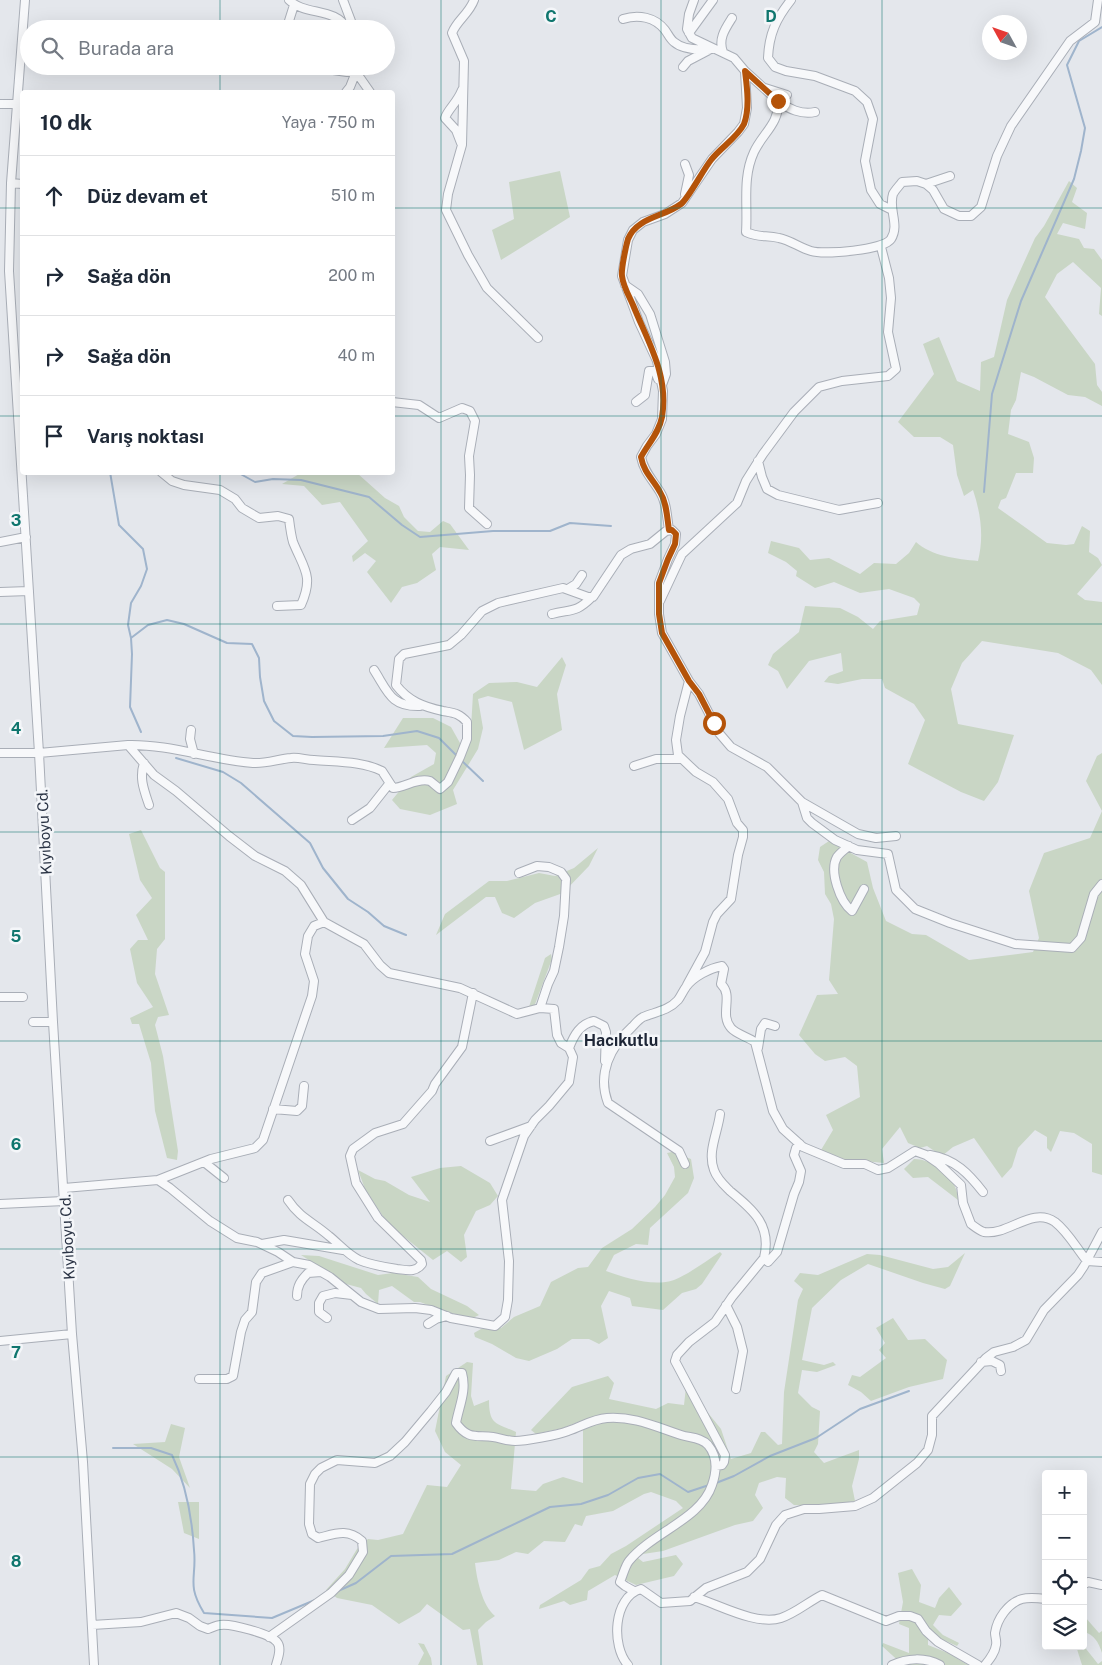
<!DOCTYPE html>
<html lang="tr">
<meta charset="utf-8">
<style>
body{margin:0;font-family:"Public Sans",sans-serif;background:#f6f6f7;color:#1f2937}
.controls{position:absolute;right:15px;bottom:15px;display:grid;overflow:hidden;border-radius:5px;box-shadow:0 5px 20px #0002}
.controls button{width:45px;height:45px;display:grid;place-items:center;padding:0;border:0;border-bottom:1px solid #e0e1e3;background:#fff;color:#1f2937;font:25px sans-serif}
.compass{position:absolute;left:982px;top:15px;width:45px;height:45px;border-radius:50%;background:#fff;box-shadow:0 5px 20px #0002;rotate:310deg}
.stop{position:absolute;width:15px;height:15px;margin:-11px;border:4px solid #b45309;border-radius:50%;background:#fff}
.stop.end{background:#b45309;border-color:#fff;box-shadow:0 1px 5px #0008}
.list{margin:0;padding:0;list-style:none}
h2{display:flex;justify-content:space-between;align-items:center;height:65px;margin:0;padding:0 20px;font-size:21px}
h2 small{font-size:16px;font-weight:400;color:#747a83}
.list li{display:grid;grid-template-columns:32px 1fr auto;gap:15px;align-items:center;box-sizing:border-box;height:80px;padding:0 20px;border-top:1px solid #e0e1e3}
.list b{display:block;font-size:19px;white-space:nowrap}
.list em{font-size:16px;font-style:normal;color:#747a83}
.icon{flex:none;width:28px;height:28px;fill:none;stroke:currentColor;stroke-width:2;stroke-linecap:round;stroke-linejoin:round}
.map{position:relative;flex:none;width:1102px;height:1665px;overflow:hidden}
.search{position:absolute;background:#fff;box-shadow:0 5px 20px #0002;left:20px;top:20px;width:375px;height:55px;display:flex;align-items:center;gap:12px;box-sizing:border-box;padding:0 18px;border-radius:28px;color:#747a83;font-size:19px}
.panel{position:absolute;background:#fff;box-shadow:0 5px 20px #0002;left:20px;top:90px;width:375px;height:385px;border-radius:5px}
.map>svg:first-child{display:block}
</style>
<div class="map">
<svg width="1102" height="1665" viewBox="0 0 1102 1665">
<rect width="100%" height="100%" fill="#e4e7ec"/>
<!-- green -->
<path fill="#c9d6c5" d="M560 171 570 217 501 260 492 230 514 219 509 182Z
M1069 181 1077 188 1072 202 1087 213 1085 229 1063 223 1057 234 1079 239 1084 248 1094 249 1102 260V316L1099 314 1101 288 1073 262 1057 274 1045 297 1095 364 1097 385 1102 392V406L1085 397 1068 395 1034 377 1021 372 1016 400 1011 410 1008 434 1029 442 1034 458 1033 473H1016L1006 498 1001 500 998 508 1047 543 1066 545 1074 544 1082 526 1090 531 1089 552 1098 558 1102 565 1077 594 1085 600 1102 602V685L1091 670 1058 653 982 641 962 663 951 689 958 724 1014 735 998 782 984 801 961 792 908 764 925 720 914 704 885 688 882 679H862L838 684 824 682 829 676 843 671 841 653 809 661 787 689 778 671 768 665 773 654 799 632 805 606 840 608 858 617 873 629 880 621 917 615 920 604 914 598 889 589 860 593 834 582 815 588 796 576 797 571 786 562 768 553 771 541 799 548 810 560 829 558 860 574 874 563 896 564 909 553 916 542C931 556 957 559 978 561 984 537 981 514 973 490L964 496 957 475 953 445 940 437H914L898 422 934 374 923 344 939 337 957 381 980 391 981 362 994 357 1007 300 1035 238 1044 226Z
M301 473H357L385 498 399 506 404 517 418 531 430 532 443 521 450 524 469 550 440 547 432 554 436 570 417 583 402 587 391 603 367 572 376 561 365 553 353 562 352 556 368 541 340 502 322 505 304 486 282 484Z
M562 657 566 665 557 694 562 730 524 750 512 702 488 696 478 699 483 728 478 749 453 790 457 804 430 815 400 809 392 800 411 777 434 764 436 753 427 745 384 748 403 718H433L451 727 460 743 470 745 473 694 489 683 517 682 537 687Z
M1102 753V811L1086 781 1097 756Z
M1102 811V1175L1092 1172V1144L1074 1133 1060 1131 1051 1152 1047 1148V1137L1035 1130 1018 1148 1012 1167 1002 1178 974 1138 953 1147 942 1156 927 1146 920 1148 908 1143 900 1127 882 1149 884 1163 844 1159 821 1150 833 1130 826 1115 860 1097 857 1066 845 1057 825 1061 815 1054 799 1035 817 995 838 994 829 980 834 919 831 904 825 894 824 872 818 860 820 847 829 841 867 862 873 888 886 921 912 934 926 935 969 960 1033 952 1039 938 1029 891 1044 853 1090 838Z
M141 830 160 868 165 872V939L157 949 155 974 169 1015 158 1017 155 1025 163 1056 178 1151 177 1160 167 1158 155 1111 151 1063 139 1024H132L130 1018 153 1007 137 983 130 949 138 940H148L136 915 152 898 140 880 129 834Z
M598 848 589 866 563 893 535 903 514 918 502 913 495 897H486L436 935 445 914 489 881H507L539 873 555 876 574 868Z
M551 954 552 959 534 1007H529L545 958Z
M672 1152 691 1159 694 1178 688 1193 650 1228 648 1245 636 1244 614 1255 606 1271C626 1278 653 1287 674 1280 689 1274 706 1261 720 1252L722 1254 702 1284 696 1289 682 1293 663 1310 632 1306 630 1298 609 1291 601 1306 608 1338 599 1344 589 1339H572L557 1349 529 1361 516 1358 492 1344 475 1337 474 1333 481 1329 501 1328 514 1317 540 1306 551 1282 578 1268 588 1267 602 1248 632 1229 655 1207 665 1195 675 1177 674 1167 667 1153Z
M914 1159C934 1159 958 1178 958 1200L928 1177 913 1178 904 1169Z
M461 1166 490 1183 498 1196 490 1205 476 1211 464 1235 467 1257 461 1262 447 1251 433 1260 388 1224 365 1189 358 1170 375 1179 385 1181 409 1195 430 1202 411 1177 440 1168Z
M965 1253 950 1286 945 1289 923 1283 868 1264 841 1280 812 1308 802 1360 824 1365 833 1362 836 1365 817 1372 802 1370 798 1393 812 1407 820 1411 818 1444 814 1452 824 1463 859 1450V1459L852 1486 855 1501 821 1506 794 1505 785 1498 786 1478 777 1477 759 1483 755 1495 763 1508 753 1521 735 1525 663 1551 643 1554 638 1558 643 1562 676 1555 683 1564 674 1576 636 1585 615 1575 588 1591 587 1600 570 1605 564 1601 539 1609 540 1605 581 1580 589 1569 600 1566 611 1554 626 1546 683 1508 676 1501 651 1492 644 1494 613 1511 586 1516 582 1526 575 1524 565 1542 544 1541 528 1554 516 1552 499 1560 475 1563C477 1580 482 1605 495 1616L486 1622 478 1630 483 1665H477L470 1629 463 1630 427 1604 420 1612 399 1624 372 1605 337 1598 326 1590 345 1569 357 1549 368 1539 378 1540 403 1534 427 1485 447 1487 461 1465 445 1452 435 1431 446 1376 467 1362 473 1363 471 1396 474 1406 489 1400C489 1425 496 1423 516 1432L511 1489 536 1491 543 1484 563 1477 583 1483V1420L563 1428 536 1434 531 1430 572 1387 608 1376 614 1383 609 1399 656 1409 668 1403 684 1405 686 1387 673 1367 680 1364 700 1403 721 1429 731 1459 751 1453 761 1432H765L778 1445 782 1444 784 1392 798 1300 803 1289 794 1281 800 1273 818 1275 867 1254 880 1255 933 1269 948 1267Z
M301 1255 319 1256 378 1275 393 1273 418 1277 431 1289 467 1306 479 1315 473 1318 446 1312 420 1302H414L392 1286 379 1290 378 1304 366 1294 361 1288 346 1284Z
M893 1318 908 1340 925 1339 947 1360 943 1379 909 1387 871 1401 861 1392 848 1385 852 1375 860 1377 886 1358 879 1350 885 1343 876 1328Z
M171 1424 185 1428 179 1457 190 1488 172 1469 133 1444 165 1442Z
M178 1502H199V1539L184 1533Z
M912 1569 921 1585 919 1602 935 1608 939 1598 949 1587 962 1604 951 1616 939 1615 933 1625 943 1635 959 1643 957 1646 939 1638H928V1645L948 1653 968 1665H903L882 1646 883 1643 909 1653V1628L899 1624 903 1602 898 1573Z
M1085 1617 1099 1633 1102 1631V1653C1098 1641 1095 1636 1083 1631V1618Z
M418 1643 424 1644 431 1658 432 1665H418L424 1653Z
M1083 1645 1098 1664 1102 1661V1665H1082L1076 1646H1083Z"/>
<g fill="none" stroke-linecap="round" stroke-linejoin="round">
<!-- stream -->
<path stroke="#9fb4cc" stroke-width="2" d="M110 472 119 525 143 549 147 569 141 586 131 603 128 625 131 638 132 654 130 707 141 732
M237 472 255 482 273 479 301 480 369 497 402 525 420 537 493 531H550L570 523 611 526
M984 492 992 394 1021 301 1074 179 1081 151 1085 128 1067 65 1079 41 1102 27
M131 638 148 625 167 620 184 624 227 643 252 644 259 658 260 677 264 701 274 721 293 736 312 737 383 736 417 731 439 738 458 757
M176 758 223 772 241 783 310 843 323 868 348 899 368 912 384 926 406 935
M461 760 483 781
M113 1448H151L172 1455C186 1484 192 1517 194 1550 197 1578 186 1584 204 1613L272 1618 315 1600
M716 1483 734 1476 770 1456 816 1438 860 1409 909 1391
M338 1591 356 1583 391 1556 452 1554 550 1507 581 1504 608 1495 638 1478 660 1474 688 1492 709 1485"/>
<!-- minor casing -->
<g stroke="#a9aeb7" stroke-width="10">
<path id="minor" d="M25 0 11 183 9 271 39 753 53 1022 72 1334 83 1462 94 1665
M289 0C305 16 336 7 347 29
M343 0 354 29
M474 0C469 14 457 20 452 33L464 61 462 145 448 194 446 210 468 255 487 288 538 338
M791 0C776 19 769 34 768 58L775 67 786 71 815 76 855 91 867 102 873 119 865 161 871 190 880 204 892 210
M623 19C638 14 655 17 665 30 668 34 670 39 674 42 683 50 700 50 712 49
M285 29 288 24 294 5
M689 33 713 0
M723 52C718 39 725 29 732 18
M356 66V72L370 92
M683 67 688 61 709 50
M326 69 347 72 356 70
M745 71 778 101C780 123 762 134 754 152 742 178 748 205 746 232 759 238 766 235 779 238 790 240 800 248 811 251 824 255 884 250 891 239 900 225 888 209 893 194 895 190 900 185 902 182L917 181 926 184 933 190 944 209 959 216H971L981 207 997 156 1011 126 1070 41 1095 22 1098 0
M765 88 787 95
M346 92 350 87 356 72
M778 101C788 109 802 115 815 112
M0 104H15
M461 143 456 130 445 118C448 109 457 103 462 90
M685 164 689 175 685 194
M11 183 22 184
M926 184 950 176
M625 285 638 294 650 314 665 362 666 374 662 385
M392 402 419 405 439 418 462 408 470 411 475 421 469 456 470 475 469 508 487 524
M636 402 645 395 649 371H655L658 379
M758 461 762 477 767 489 778 495 839 510 878 503
M161 472 172 481 184 485 220 490 235 499 242 508 259 518 278 516 289 519C290 527 291 535 293 542 304 569 314 576 301 605L277 606
M669 530C667 518 667 503 660 492 653 480 644 472 641 457L647 446 656 434 662 419 663 391 657 361 639 322 622 276 628 240 633 230 643 222 665 214 682 203 712 159 738 132 744 124 747 108 745 71 734 58 692 38 687 29 689 14 694 0
M0 542 26 537
M568 589 576 584 582 575
M0 592 29 591
M660 601 682 554 737 503 746 481 763 454 794 412 819 387 842 381 888 376 896 369 888 332 891 298 889 278 881 247
M552 614C572 609 576 613 592 597
M374 670C388 692 391 707 420 706
M689 681 699 694 719 733 731 747 767 767 802 802 807 818 812 823 835 840 857 850 888 854 896 890 915 909 950 923 1015 944 1072 948 1081 938 1094 894 1102 884
M191 730 190 739 194 754
M128 745C170 744 211 760 253 763 265 764 279 759 291 758 299 757 306 760 314 760 336 762 362 761 382 771L393 788C404 788 418 777 430 781 433 783 437 787 440 789L448 782 460 757 467 739V722C459 713 454 713 443 711 424 707 408 701 396 685L399 659 404 654 449 645 461 635 482 611 498 603 563 588 588 597H593L621 555 631 549 650 544 666 531 672 530 676 534 675 544 668 559 659 583V614L662 633 689 681 680 716 676 740 678 755 696 772 713 782 728 799 737 823 743 830V837L738 855 731 899 717 914 713 922 705 952 687 985
M0 753H39L128 745 154 775 176 791 229 836 255 856 285 871 301 885 324 922 364 944 380 965 389 973 460 988 517 1014 540 1008 554 1009 557 1035 561 1043 569 1048 573 1057 569 1082 549 1106 535 1120 524 1136 502 1200 509 1261 508 1300 505 1317 495 1326 451 1318 431 1310 415 1308 379 1309 361 1302 330 1277 309 1265 293 1262 278 1252 257 1242 237 1238 210 1221 170 1188 158 1180 64 1188
M144 763C139 778 144 790 149 805
M634 766 656 759H682
M802 802 858 834 876 838 896 836
M352 820 370 808 389 784
M849 846C845 849 840 853 837 857 829 871 840 902 852 911L864 889
M519 873 537 866 549 867 561 872 566 879 564 916 559 947 554 971 548 984 540 1008
M0 997H23
M33 1022H53
M569 1048C574 1035 580 1024 594 1021L604 1026 606 1032 605 1061
M758 1048 761 1029 765 1023 775 1026
M273 1109 297 1111 302 1106 304 1086
M720 1114C718 1132 707 1152 714 1170 717 1179 724 1185 730 1191 753 1210 772 1225 764 1258L768 1262 777 1252 794 1194 799 1182 801 1171 794 1155 796 1148 800 1144
M490 1141 531 1126
M930 1155C955 1159 969 1174 983 1192
M204 1162 224 1178
M685 1164 679 1151 608 1103C597 1074 610 1047 632 1027 635 1024 639 1019 643 1017 655 1012 668 1011 678 1000 681 996 683 991 686 987 693 977 710 968 722 966L724 969 721 984C734 996 719 1014 731 1028 736 1034 748 1037 755 1042L773 1111 783 1129 803 1147 844 1164H865L878 1170 888 1168 915 1151 926 1155 939 1164 961 1185 963 1203 971 1224C975 1227 980 1231 984 1232 1008 1236 1032 1206 1055 1222 1068 1232 1077 1249 1087 1261L1102 1262
M158 1180 211 1159 255 1148 263 1140 312 996 314 981 305 954 308 936 314 926 324 922
M288 1200C300 1218 313 1222 329 1236 339 1244 347 1254 359 1260 371 1265 384 1267 397 1269 407 1270 415 1273 422 1264L421 1260 378 1218 356 1183 350 1156 353 1149 375 1133 403 1124 432 1091 435 1084 462 1047 473 993
M0 1204 64 1201
M262 1244 284 1240 343 1250
M297 1296C297 1286 301 1280 308 1273L321 1272
M726 1305 737 1327 743 1351 736 1389
M327 1318 319 1312V1303L323 1296 335 1293 352 1295
M428 1324 436 1319 447 1316
M0 1341 72 1334
M981 1362 992 1361 1000 1365 1001 1371
M199 1379H227L233 1376 241 1332 245 1320 252 1312 256 1282 262 1273 293 1262
M716 1466 722 1465 724 1462 725 1455 675 1361 677 1355 689 1342 715 1322 732 1297 764 1258
M1083 1585 1088 1582 1102 1585
M694 1597C718 1604 756 1626 781 1618 796 1613 808 1602 822 1595L886 1621 899 1616H910L918 1619 926 1631 938 1642 978 1665
M92 1625 141 1622 176 1613 189 1618 200 1626 208 1629C212 1628 216 1625 220 1625 230 1623 271 1634 277 1642 282 1648 278 1658 276 1665
M269 1637 331 1593 349 1575 363 1552 362 1541C347 1528 335 1534 318 1538L312 1534 309 1524 310 1484 315 1474 321 1468 337 1460 375 1463 390 1456 405 1442 431 1411 446 1392 456 1373H462C467 1391 459 1406 456 1423 468 1440 476 1435 493 1437 500 1438 508 1441 515 1441 525 1441 558 1435 568 1431 581 1427 592 1419 607 1418 634 1416 656 1427 681 1435 690 1438 701 1437 708 1445 718 1457 717 1471 712 1485 701 1519 653 1532 629 1561 625 1566 623 1575 620 1582L625 1586 634 1591
M628 1665C611 1646 613 1597 641 1589L661 1603 690 1601 706 1588 747 1572 760 1559 776 1525 785 1515 804 1509H819L855 1506 873 1498 917 1463 928 1450 932 1435V1416L986 1358 994 1352 1013 1347 1026 1340 1044 1310 1078 1275 1084 1266 1102 1232
M892 1665C907 1658 925 1657 940 1665
M985 1665C990 1659 995 1653 996 1645 997 1641 995 1637 995 1633 997 1619 1008 1603 1022 1599 1029 1597 1038 1598 1046 1599"/>
</g>
<!-- minor -->
<use href="#minor" stroke="#f7f8fa" stroke-width="8"/>
</g>
<g fill="none" stroke-linecap="round" stroke-linejoin="round">
<!-- route -->
<path stroke="#b45309" stroke-width="6" d="M714 723 699 694 689 681 662 633 659 614V583L668 559 675 544 676 534 672 530H669C667 518 667 503 660 492 653 479 644 473 641 457 648 444 659 433 662 417 669 375 648 342 633 305 629 296 623 286 622 276 621 269 626 246 628 239 637 217 664 217 681 204 688 199 703 170 711 160 720 148 737 138 744 124 750 108 747 87 745 71L778 101"/>
</g>
<!-- grid -->
<path fill="none" stroke="#0f766e" stroke-width="1" stroke-opacity="0.55" d="M220 0V29M441 0V1665M661 0V1665M882 0V1665M220 66V92M0 208H22M392 208H1102M0 416H22M392 416H1102M220 472V1665M0 624H1102M0 832H1102M0 1041H1102M0 1249H1102M0 1457H1102"/>
<g text-anchor="middle" dominant-baseline="central" stroke-width="5" stroke-linejoin="round" paint-order="stroke">
<!-- street labels -->
<g font-size="15" fill="#2b3445" stroke="#f4f6f9">
<text transform="translate(44 832) rotate(-93)">Kıyıboyu Cd.</text>
<text transform="translate(67 1237) rotate(-93)">Kıyıboyu Cd.</text>
</g>
<!-- neighbourhood labels -->
<g font-size="16" font-weight="bold" fill="#1d2536" stroke="#f4f6f9">
<text x="621" y="1040">Hacıkutlu</text>
</g>
</g>
<g font-size="16" text-anchor="middle" font-weight="bold" fill="#0f766e" stroke="#f4f6f9" stroke-width="5" stroke-linejoin="round" paint-order="stroke">
<text x="551" y="22">C</text>
<text x="771" y="22">D</text>
<text x="16" y="526">3</text>
<text x="16" y="734">4</text>
<text x="16" y="942">5</text>
<text x="16" y="1150">6</text>
<text x="16" y="1358">7</text>
<text x="16" y="1567">8</text>
</g>
</svg>
<div class="controls">
<button>+</button>
<button>−</button>
<button><svg class="icon" aria-label="locate" viewBox="0 0 24 24"><circle cx="12" cy="12" r="6"/><path d="M12 2v4M12 18v4M2 12h4M18 12h4"/></svg></button>
<button><svg class="icon" aria-label="layers" viewBox="0 0 24 24"><path d="M12 4l9 5-9 5-9-5zM3 14l9 5 9-5"/></svg></button>
</div>
<svg class="compass" viewBox="-18 -18 36 36"><path d="M0-13l5 13h-10z" fill="#e53935"/><path d="M0 13l5-13h-10z" fill="#747a83"/></svg>
<div class="stop" style="left:714px;top:723px"></div>
<div class="stop end" style="left:778px;top:101px"></div>
<div class="search"><svg class="icon" aria-label="search" viewBox="0 0 24 24"><circle cx="10" cy="10" r="6"/><path d="M15 15l6 6"/></svg>Burada ara</div>
<section class="panel">
<h2>10 dk<small>Yaya · 750 m</small></h2>
<ul class="list">
<li><svg class="icon" aria-label="ahead" viewBox="0 0 24 24"><path d="M12 20V5M6 11l6-6 6 6"/></svg><div><b>Düz devam et</b></div><em>510 m</em></li>
<li><svg class="icon" aria-label="right" viewBox="0 0 24 24"><path d="M7 20v-9h11M14 6l5 5-5 5"/></svg><div><b>Sağa dön</b></div><em>200 m</em></li>
<li><svg class="icon" aria-label="right" viewBox="0 0 24 24"><path d="M7 20v-9h11M14 6l5 5-5 5"/></svg><div><b>Sağa dön</b></div><em>40 m</em></li>
<li><svg class="icon" aria-label="arrive" viewBox="0 0 24 24"><path d="M6 21V4h12l-3 4 3 4H6"/></svg><div><b>Varış noktası</b></div></li>
</ul>
</section>
</div>
